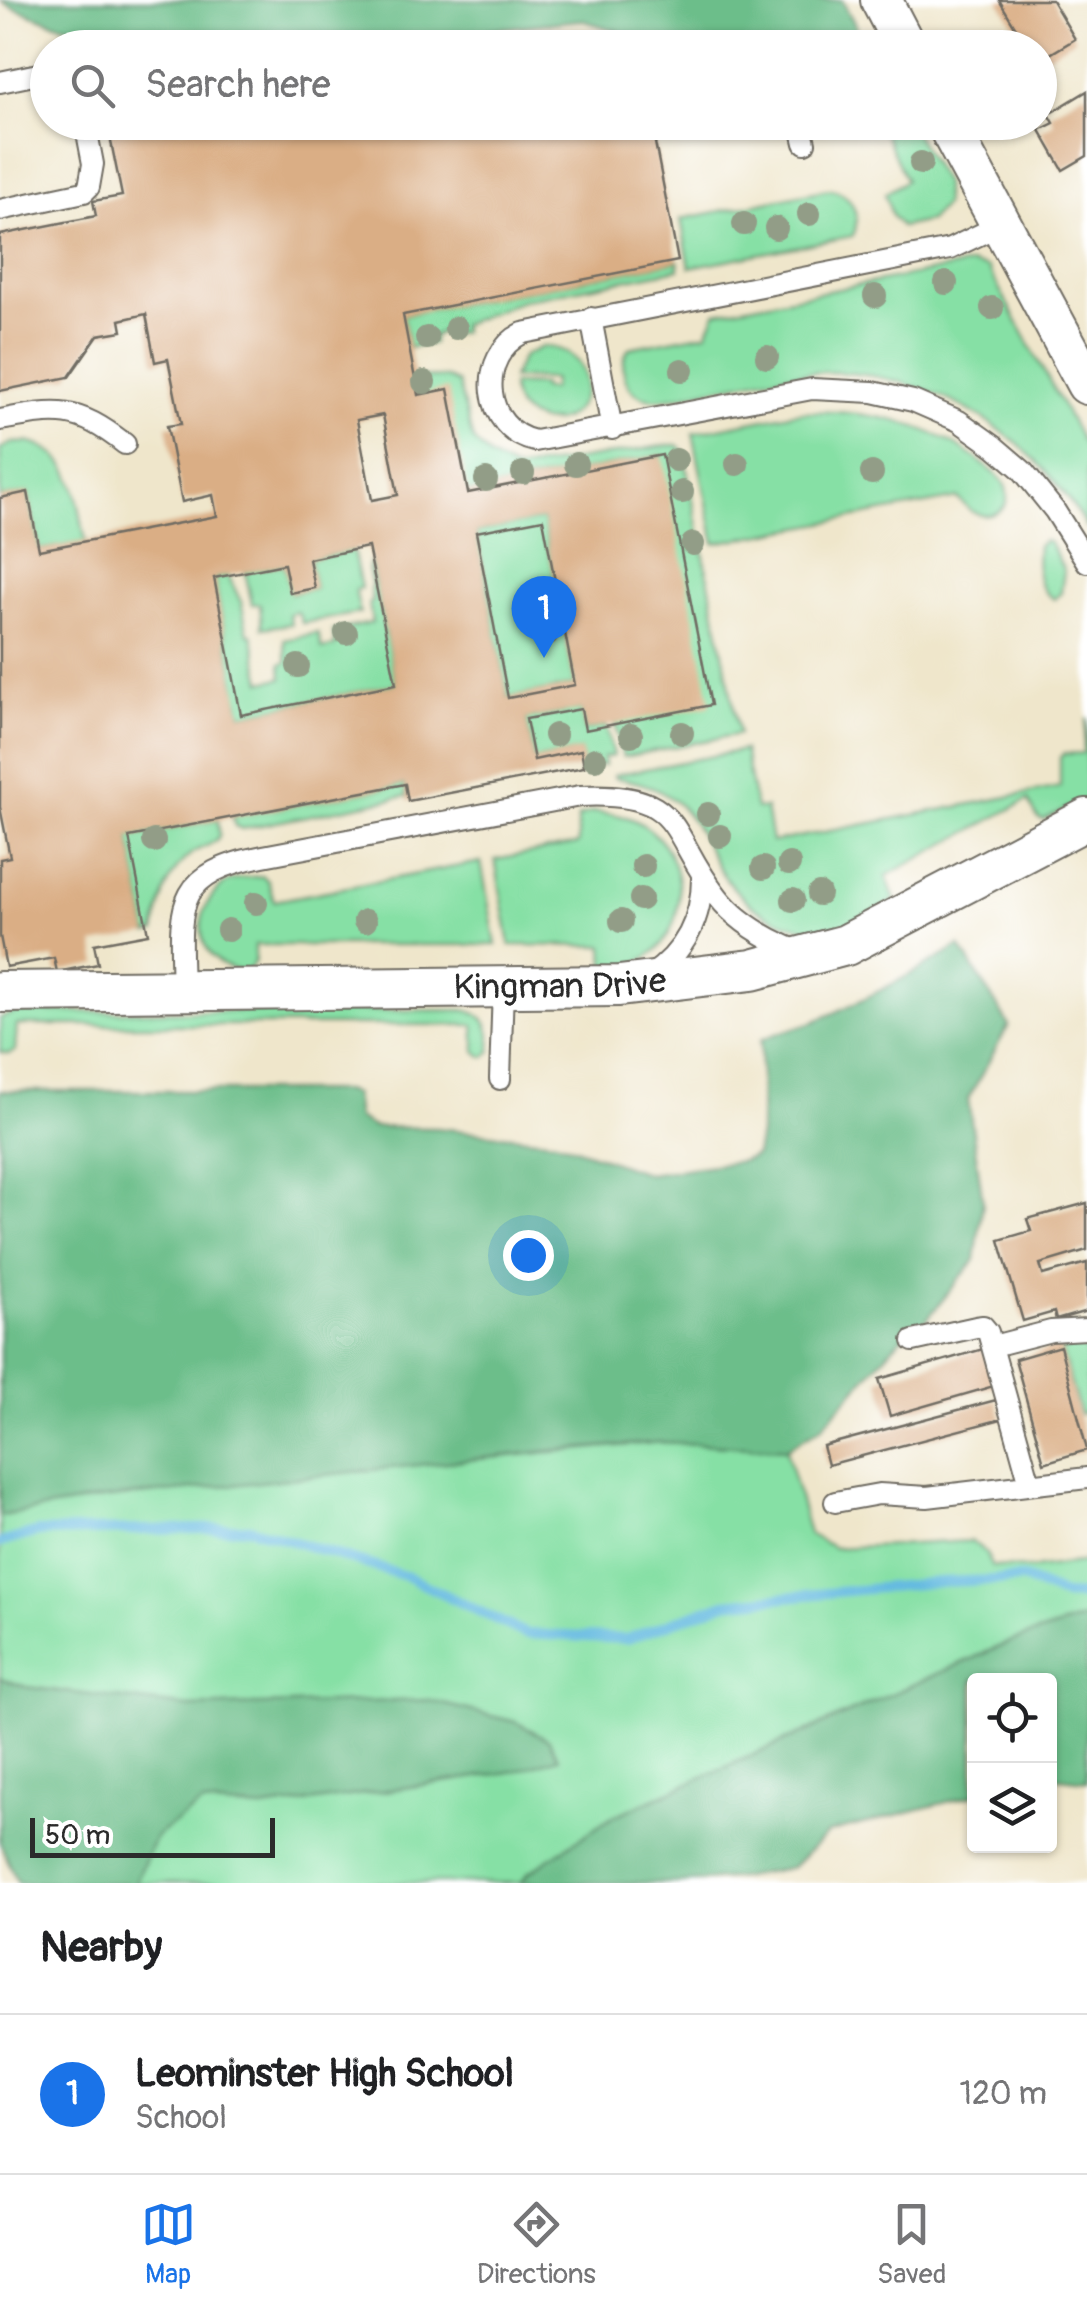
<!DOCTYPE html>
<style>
body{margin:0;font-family:Pangolin,sans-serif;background:#f2f2f2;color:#202124}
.controls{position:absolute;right:30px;bottom:30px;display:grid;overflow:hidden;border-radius:10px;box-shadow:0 2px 8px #0004}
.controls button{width:90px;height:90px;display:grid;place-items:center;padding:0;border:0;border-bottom:2px solid #e0e0e0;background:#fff;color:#202124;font:50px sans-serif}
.scale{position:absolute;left:30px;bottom:25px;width:245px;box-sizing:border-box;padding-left:10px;border:5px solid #2b2b2b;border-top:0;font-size:28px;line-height:35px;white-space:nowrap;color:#2b2b2b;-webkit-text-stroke:8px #fff;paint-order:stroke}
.you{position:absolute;left:528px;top:1255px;width:35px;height:35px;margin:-25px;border:8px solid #fff;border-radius:50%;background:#1a73e8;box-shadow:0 0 0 15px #1a73e833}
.badge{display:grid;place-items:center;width:65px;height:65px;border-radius:50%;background:#1a73e8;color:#fff;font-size:32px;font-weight:700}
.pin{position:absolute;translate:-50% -82px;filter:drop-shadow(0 2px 5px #0008)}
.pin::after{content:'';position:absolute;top:52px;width:35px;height:30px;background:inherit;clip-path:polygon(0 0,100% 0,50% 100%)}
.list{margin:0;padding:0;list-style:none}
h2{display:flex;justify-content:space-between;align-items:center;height:130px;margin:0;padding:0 40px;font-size:42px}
h2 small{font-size:32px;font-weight:400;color:#757577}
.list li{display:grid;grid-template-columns:65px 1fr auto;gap:30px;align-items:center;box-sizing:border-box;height:160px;padding:0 40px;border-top:2px solid #e0e0e0}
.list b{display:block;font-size:38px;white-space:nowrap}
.list p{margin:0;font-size:32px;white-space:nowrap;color:#757577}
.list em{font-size:32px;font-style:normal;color:#757577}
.icon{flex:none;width:55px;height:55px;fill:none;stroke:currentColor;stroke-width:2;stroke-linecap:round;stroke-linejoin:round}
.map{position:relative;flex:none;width:1087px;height:1883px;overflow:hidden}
.search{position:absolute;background:#fff;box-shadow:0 2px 8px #0004;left:30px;right:30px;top:30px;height:110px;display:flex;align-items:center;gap:25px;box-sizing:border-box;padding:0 35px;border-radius:55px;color:#757577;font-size:38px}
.sheet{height:290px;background:#fff}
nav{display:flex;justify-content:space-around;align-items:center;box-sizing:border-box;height:140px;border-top:2px solid #e0e0e0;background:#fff;font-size:28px;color:#757577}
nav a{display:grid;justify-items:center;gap:5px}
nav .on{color:#1a73e8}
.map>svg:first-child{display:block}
</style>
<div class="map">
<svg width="1087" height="1883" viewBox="0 0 1087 1883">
<rect width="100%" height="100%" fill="#fff"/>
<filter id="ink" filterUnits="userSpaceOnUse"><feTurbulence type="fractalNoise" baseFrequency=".01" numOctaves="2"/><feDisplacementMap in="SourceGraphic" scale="20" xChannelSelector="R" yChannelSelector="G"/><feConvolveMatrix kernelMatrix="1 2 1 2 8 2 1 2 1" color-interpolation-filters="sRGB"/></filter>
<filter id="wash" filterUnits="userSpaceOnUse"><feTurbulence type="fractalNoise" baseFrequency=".0048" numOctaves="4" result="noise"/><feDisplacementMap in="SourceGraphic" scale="40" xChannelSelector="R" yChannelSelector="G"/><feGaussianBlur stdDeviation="2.25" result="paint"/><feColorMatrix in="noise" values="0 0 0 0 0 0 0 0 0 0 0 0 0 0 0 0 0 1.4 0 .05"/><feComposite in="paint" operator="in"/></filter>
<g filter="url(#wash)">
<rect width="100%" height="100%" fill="#efe6cb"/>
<!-- green -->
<path fill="#86e0a5" stroke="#588668" stroke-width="2.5" d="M879 123H909L944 183V205L929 221 901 227 892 216 885 194 906 180Z
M829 189C852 192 862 216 853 236L690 267 681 219Z
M678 261 679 269 523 300 461 325 462 332 450 335 448 329 433 336V343L409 348 403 315Z
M971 264 988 268 1087 451V529C1030 425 914 361 795 374 762 378 730 385 698 392 683 395 667 400 653 399 626 397 616 368 629 348L707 333 716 312Z
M544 346C616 354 582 446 529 416 516 409 511 399 512 384L542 385V389H552L553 379 512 378 523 356Z
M445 377 458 383 473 440 490 457 515 470 669 445H678L683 450 739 734 623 757 615 724 662 455 468 493 418 395 415 378Z
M800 412C864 409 932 422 983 464 993 472 1006 479 1007 493 1009 511 990 520 975 513 968 510 963 503 958 498L715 543 693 433Z
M27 442C78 453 76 499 86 542L39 550 28 493 0 498V449L12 443Z
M543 519 575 685 508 698 476 532Z
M1044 541 1050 543 1064 571 1061 593 1054 599C1034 587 1037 567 1038 546Z
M353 550 361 588 355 590 360 613 302 623 298 612 289 614 291 624 262 628 260 604H252L245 571 284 564 291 593 315 588 309 559Z
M371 561 396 684 241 715 214 578 228 575 241 602 248 634H252L262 682 282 678 281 664 287 662 284 640 318 633 322 649 335 646 333 631 372 623 369 603 372 601 370 588 372 587 368 566Z
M581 709 585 730 606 726 613 756 603 758 604 765 584 767 580 751 534 760 526 719Z
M1087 718V799L1043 820 1038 818 1028 800 886 876 895 900C882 907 868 918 854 923 802 942 748 914 720 870 704 846 697 818 673 800 655 786 636 781 615 778L614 775 744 750 756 809 766 808 772 842 1060 787V757L1064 754 1083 753Z
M405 784 407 796 242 829 235 826 232 817Z
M593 812C607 814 620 814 632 819 706 851 688 975 605 966L604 946 510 945 495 860 578 844V817Z
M218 820C218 823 220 833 219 836 215 845 199 848 192 853 166 873 161 903 155 932L148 934 129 837Z
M481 862 496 945H255V961L248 971C198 970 186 914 223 885 233 877 250 877 262 876L268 881 274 901Z
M464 1010C487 1013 492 1030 491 1051L486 1057H483L476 1051 474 1025H17L15 1051 9 1054 0 1052V1018L16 1012Z
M1083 1340 1087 1357V1413L1080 1414 1060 1346Z
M662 1442 786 1449 809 1534 834 1548 971 1541 987 1553 991 1566 1031 1569 1087 1562V1618L1014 1640 612 1817 528 1873 521 1883H135L156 1836 202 1804 262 1809 516 1771 558 1758 26 1687 0 1678V1516L101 1499 312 1474Z"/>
<!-- forest -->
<path fill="#6cbe8a" stroke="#4c745a" stroke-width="2.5" d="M0 0H842L867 47H696L644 39 581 20 495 29 398 47 223 48C160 33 96 40 35 16 23 11 8 7 0 0Z
M960 946 1009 1025 968 1099 983 1202 975 1260 924 1323 899 1340 822 1427 786 1449 662 1442 559 1450 101 1499 0 1516V1091H344L354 1094 357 1118 373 1127 438 1128 556 1141 648 1174 742 1161 756 1155 760 1133 761 1040C780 1030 801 1028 820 1019 869 998 914 973 960 946Z
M1087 1618V1781L1050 1777V1680H974V1795L828 1833 792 1867 739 1878 677 1883H521L528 1873 612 1817 1015 1640Z
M0 1678 26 1687 189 1707 428 1700 516 1722 549 1740 559 1758 516 1771 262 1809 202 1804 156 1836 135 1883H18L0 1843Z"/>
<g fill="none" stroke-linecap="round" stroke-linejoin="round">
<!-- stream -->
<path stroke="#63bae0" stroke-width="10" d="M0 1543 38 1532 250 1528 408 1577 526 1634 627 1639 725 1603 940 1582 1023 1579 1063 1595 1087 1596"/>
</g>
<g id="blocks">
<!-- building -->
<path fill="#daae85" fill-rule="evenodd" d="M999 0H1052L1075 39 1040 60V48H1007L1004 42 1019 33Z
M1087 91V156L1063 170 1040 130 1054 123 1049 114Z
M107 122H177L179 129 219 122 221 129 254 122H565L566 126 586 122H651L678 261 403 315 418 395 448 389 468 493 662 455 711 705 585 730 581 709 526 719 534 760 581 750 584 767 408 801 405 784 129 837 148 934 94 944 98 964 57 972 54 958 6 967 0 936V859L10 857 0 807V498L28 492 39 550 217 516 213 495 182 502 167 426 181 424 168 359 155 362 146 314 120 320 122 331 98 335 69 377 0 391V235L96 216 93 201 122 196ZM383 415 398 495 372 500 357 420ZM543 519 575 685 508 698 476 532ZM368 547 396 684 241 715 214 578 284 564 290 593 315 588 309 559Z
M1087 1203V1250L1040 1264 1043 1275 1087 1263V1311L1056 1320 1054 1312 1023 1321 999 1240 1031 1231 1027 1219Z
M1060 1346 1087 1450 1044 1463 1015 1359Z
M983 1349 994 1386 890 1416 879 1379Z
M996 1400 1002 1419 828 1465 823 1446Z"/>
</g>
</g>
<g filter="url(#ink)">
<use href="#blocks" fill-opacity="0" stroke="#706c63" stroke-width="2.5"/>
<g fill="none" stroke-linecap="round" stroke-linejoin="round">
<!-- lane casing -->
<g stroke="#706c63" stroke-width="24">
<path id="lane" d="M0 82 48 72
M800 122 805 143
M0 210 84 192 89 187 93 164 85 122
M1000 225 950 249 523 333C476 356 483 430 535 441L812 389 873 392 913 401 959 421 994 446 1022 470 1055 511 1087 562
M591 318 612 429
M0 420C59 409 76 406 125 444
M650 976C685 952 703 917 702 874
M182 991C180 908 171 874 263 856L580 796C686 791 667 832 718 897 739 924 771 941 802 953
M500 1079 503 987
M913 1341 976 1327 983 1326 988 1332 1030 1484
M993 1346 1051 1331 1087 1329
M835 1502 879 1494 927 1497 1087 1478"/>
</g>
<!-- street casing -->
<g stroke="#706c63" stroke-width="44">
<g id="street">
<path d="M881 0 906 48"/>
<path d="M946 122 1087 384"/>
<path id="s1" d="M0 992 619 986 752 970 846 945 1087 819"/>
</g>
</g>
<!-- lane -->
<use href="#lane" stroke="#fff" stroke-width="20"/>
<!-- street -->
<use href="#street" stroke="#fff" stroke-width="40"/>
</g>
<!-- trees -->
<g fill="#929d87">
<circle cx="921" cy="163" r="12"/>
<circle cx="809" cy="214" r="12"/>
<circle cx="744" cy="224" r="12"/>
<circle cx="776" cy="228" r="12"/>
<circle cx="946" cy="283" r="12"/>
<circle cx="875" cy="296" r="12"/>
<circle cx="992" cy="308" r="12"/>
<circle cx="456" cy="328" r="12"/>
<circle cx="427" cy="338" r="12"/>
<circle cx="767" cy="357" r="12"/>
<circle cx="682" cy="370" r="12"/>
<circle cx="424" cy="382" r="12"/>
<circle cx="676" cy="460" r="12"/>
<circle cx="576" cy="464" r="12"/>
<circle cx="737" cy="464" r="12"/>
<circle cx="523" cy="473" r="12"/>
<circle cx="872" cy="473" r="12"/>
<circle cx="486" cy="480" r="12"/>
<circle cx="682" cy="492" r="12"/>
<circle cx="693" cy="544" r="12"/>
<circle cx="545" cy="595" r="12"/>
<circle cx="346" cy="633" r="12"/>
<circle cx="547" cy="634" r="12"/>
<circle cx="298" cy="666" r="12"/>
<circle cx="682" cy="733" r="12"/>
<circle cx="555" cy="735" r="12"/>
<circle cx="631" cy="735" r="12"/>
<circle cx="595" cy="759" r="12"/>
<circle cx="708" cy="814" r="12"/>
<circle cx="720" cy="836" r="12"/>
<circle cx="154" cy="841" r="12"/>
<circle cx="789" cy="864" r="12"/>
<circle cx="643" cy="866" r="12"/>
<circle cx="763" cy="868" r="12"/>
<circle cx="819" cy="894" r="12"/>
<circle cx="641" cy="899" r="12"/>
<circle cx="793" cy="900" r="12"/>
<circle cx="256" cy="903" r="12"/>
<circle cx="365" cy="921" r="12"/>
<circle cx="621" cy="921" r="12"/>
<circle cx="228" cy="930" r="12"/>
</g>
</g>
<g text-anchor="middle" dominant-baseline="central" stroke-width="10" stroke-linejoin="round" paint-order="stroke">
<!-- street labels -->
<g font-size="35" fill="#2b2b2b" stroke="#fff">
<text stroke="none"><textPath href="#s1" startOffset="560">Kingman Drive</textPath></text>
</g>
</g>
</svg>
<div class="controls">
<button><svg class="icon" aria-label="locate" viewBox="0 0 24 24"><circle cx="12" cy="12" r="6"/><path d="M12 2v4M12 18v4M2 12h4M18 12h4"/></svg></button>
<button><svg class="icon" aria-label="layers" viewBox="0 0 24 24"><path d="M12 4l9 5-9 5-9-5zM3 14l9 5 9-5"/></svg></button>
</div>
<div class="scale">50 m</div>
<div class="you"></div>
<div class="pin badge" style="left:544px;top:658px">1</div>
<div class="search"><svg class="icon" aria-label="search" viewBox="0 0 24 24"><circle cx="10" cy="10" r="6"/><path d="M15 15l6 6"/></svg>Search here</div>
</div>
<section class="sheet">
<h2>Nearby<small></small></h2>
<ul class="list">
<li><span class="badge">1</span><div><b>Leominster High School</b><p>School</p></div><em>120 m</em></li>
</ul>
</section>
<nav>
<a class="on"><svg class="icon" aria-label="map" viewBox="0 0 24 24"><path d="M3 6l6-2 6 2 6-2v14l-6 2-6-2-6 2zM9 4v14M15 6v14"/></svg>Map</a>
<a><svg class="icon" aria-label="directions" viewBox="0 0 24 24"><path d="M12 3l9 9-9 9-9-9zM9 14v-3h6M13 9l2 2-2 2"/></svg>Directions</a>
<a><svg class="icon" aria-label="saved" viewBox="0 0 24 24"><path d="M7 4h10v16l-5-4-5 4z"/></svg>Saved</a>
</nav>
